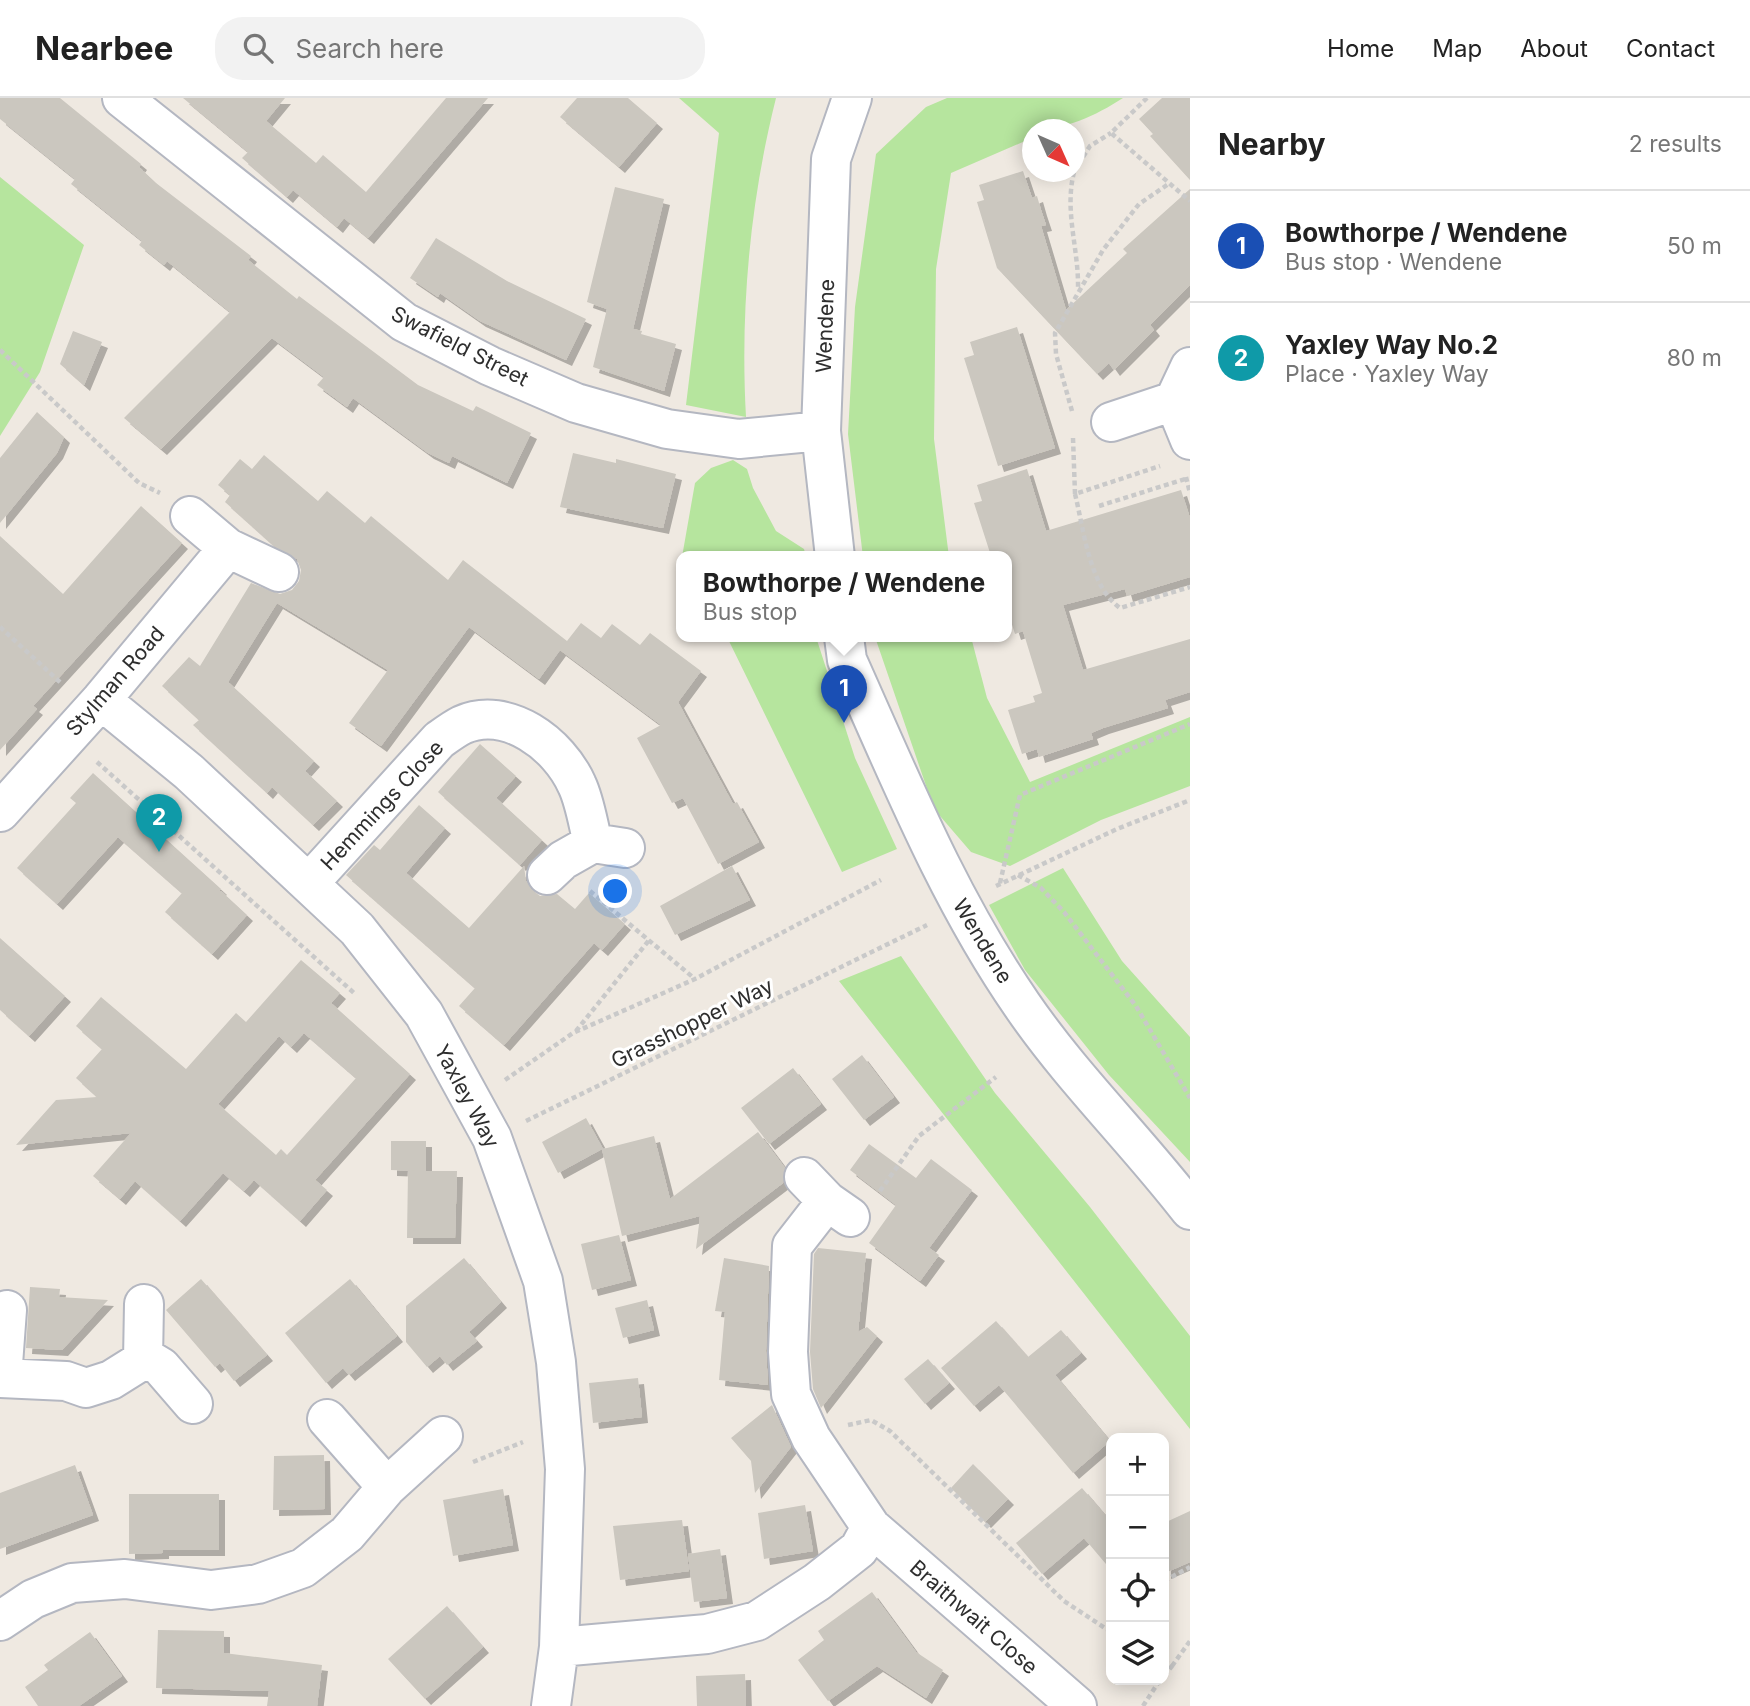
<!DOCTYPE html>
<meta charset="utf-8">
<style>
body{margin:0;font-family:Inter,sans-serif;background:#f2f2f2;color:#222}
.controls{position:absolute;right:21px;bottom:21px;display:grid;overflow:hidden;border-radius:14px;box-shadow:0 4px 18px #0003}
.controls button{width:63px;height:63px;display:grid;place-items:center;padding:0;border:0;border-bottom:2px solid #e0e0e0;background:#fff;color:#222;font:35px sans-serif}
.compass{position:absolute;left:1022px;top:21px;width:63px;height:63px;border-radius:50%;background:#fff;box-shadow:0 4px 18px #0003;rotate:135deg}
.you{position:absolute;left:616px;top:794px;width:24px;height:24px;margin:-18px;border:5px solid #fff;border-radius:50%;background:#1a73e8;box-shadow:0 0 0 10px #1a73e833}
.badge{display:grid;place-items:center;width:46px;height:46px;border-radius:50%;background:#2563eb;color:#fff;font-size:23px;font-weight:700}
.pin{position:absolute;translate:-50% -58px;filter:drop-shadow(0 2px 4px #0008)}
.pin::after{content:'';position:absolute;top:37px;width:24px;height:21px;background:inherit;clip-path:polygon(0 0,100% 0,50% 100%)}
.popup{position:absolute;left:676px;top:453px;width:336px;height:91px;box-sizing:border-box;display:grid;place-content:center;border-radius:14px;background:#fff;filter:drop-shadow(0 2px 5px #0005);font-size:23px;white-space:nowrap;color:#767676}
.popup b{font-size:26px;color:#222}
.popup::after{content:'';position:absolute;left:50%;top:100%;margin-left:-14px;border:14px solid transparent;border-top-color:#fff}
.list{margin:0;padding:0;list-style:none}
h2{display:flex;justify-content:space-between;align-items:center;height:91px;margin:0;padding:0 28px;font-size:30px}
h2 small{font-size:23px;font-weight:400;color:#767676}
.list li{display:grid;grid-template-columns:46px 1fr auto;gap:21px;align-items:center;box-sizing:border-box;height:112px;padding:0 28px;border-top:2px solid #e0e0e0}
.list b{display:block;font-size:26px;white-space:nowrap}
.list p{margin:0;font-size:23px;white-space:nowrap;color:#767676}
.list em{font-size:23px;font-style:normal;color:#767676}
.icon{flex:none;width:38px;height:38px;fill:none;stroke:currentColor;stroke-width:2;stroke-linecap:round;stroke-linejoin:round}
.map{position:relative;flex:none;width:1190px;height:1608px;overflow:hidden}
header{display:flex;align-items:center;gap:42px;box-sizing:border-box;height:98px;padding:0 35px;background:#fff;border-bottom:2px solid #e0e0e0}
header strong{font-size:33px}
nav{display:flex;gap:38px;margin-inline-start:auto;font-size:24px}
.search{width:490px;height:63px;background:#f2f2f2;display:flex;align-items:center;gap:18px;box-sizing:border-box;padding:0 24px;border-radius:28px;color:#767676;font-size:26px}
main{display:flex}
aside{flex:1;background:#fff}
.map>svg:first-child{display:block}
</style>
<header>
<strong>Nearbee</strong>
<div class="search"><svg class="icon" aria-label="search" viewBox="0 0 24 24"><circle cx="10" cy="10" r="6"/><path d="M15 15l6 6"/></svg>Search here</div>
<nav><a>Home</a><a>Map</a><a>About</a><a>Contact</a></nav>
</header>
<main>
<div class="map">
<svg width="1190" height="1608" viewBox="0 0 1190 1608">
<defs>
<filter id="shadow"><feDropShadow dx="6" dy="6" stdDeviation="0" flood-color="#0004"/></filter>
</defs>
<rect width="100%" height="100%" fill="#efe9e1"/>
<!-- green -->
<path fill="#b6e59e" d="M679 0H776C750 104 740 212 746 319L686 307 719 35Z
M947 0H1123C1095 18 1065 32 1032 32V40L951 75 936 171 934 341 949 459H863L848 336 855 209 876 56 926 9Z
M0 79 84 147 40 274 0 338Z
M733 362 747 371 753 390 776 433 804 451 806 459H682L695 385 711 370Z
M727 539H816L855 660 897 751 842 774Z
M875 539H971L987 600 1030 684 1190 619V688L1101 722 1010 768 971 754 934 711Z
M1063 770 1122 863 1190 939V1064L1109 977 1025 872 989 807Z
M901 858 995 995 1090 1109 1190 1238V1331L839 883Z"/>
<!-- building -->
<path fill="#cbc7bf" fill-rule="evenodd" filter="url(#shadow)" d="M0 0H60L141 66 139 69 156 85 251 158 248 162 297 201 299 198 418 287 473 313 476 308 531 335 507 385 452 358 449 365 428 355 353 300 347 309 317 287 324 279 272 240 161 351 124 320 230 214 167 163 164 167 139 147 142 143 71 86 75 81 0 21Z
M183 0H285L266 23 316 65 323 57 366 94 446 0H488L368 140 344 120 337 129 293 92 287 99 242 60 248 54Z
M577 0H628L657 25 619 69 560 19Z
M1162 0H1190V82L1150 38 1153 36 1139 21Z
M1023 73 1032 100 1037 98 1041 112 1046 127 1041 128 1066 212 1127 155 1123 151 1190 91V187L1150 227 1154 232 1114 272 1109 265 1097 276 997 170 977 104 984 102 979 87Z
M615 89 664 101 633 231 642 233 641 236 676 246 664 293 593 269 607 211 587 204Z
M436 140 507 183 586 221 566 262 480 223 440 195 438 199 410 180Z
M1017 229 1055 350 998 368 964 260 974 257 970 244Z
M73 233 102 244 84 287 60 266Z
M37 314 64 339 57 355 0 425V360Z
M573 355 616 365V361L676 376 663 430 560 409Z
M264 357 318 403 327 393 365 425 371 418 448 482 463 462 567 543 581 525 601 540 612 526 640 547 650 535 701 573 678 604 733 706 737 704 759 744 718 766 683 700 672 705 637 640 661 627 560 552 539 581 469 529 381 648 349 625 388 572 277 505 228 584 314 663 305 673 337 703 313 727 272 689 267 695 193 627 199 622 162 588 189 559 200 568 251 485 280 496 292 492 299 483 301 472 297 461 274 448 225 404 230 397 218 387 240 361 252 371Z
M1027 371 1046 433 1181 392 1190 420V479L1127 498 1125 491 1063 507 1083 572 1190 541V594L1165 602 1168 610 1103 630 1091 635 1093 641 1039 659 1037 651 1022 656 1008 612 1035 604 1033 598 1042 595 1023 533 1015 536 1007 511V454L991 458 974 405 982 403 977 387Z
M141 408 182 445 33 608 37 611 0 652V438L63 496Z
M480 646 516 678 496 700 542 742 520 767 438 694Z
M93 675 221 791 218 794 221 793 247 817 212 856 165 814 182 795 118 739 57 806 17 770 76 705 70 700Z
M419 707 445 730 406 775 469 830 524 768 526 783 531 791 540 798 557 796 575 811 589 795 625 826 602 852 594 845 504 947 459 908 475 890 346 777 374 747 380 752Z
M732 768 750 802 675 837 660 808Z
M0 840 65 898 29 938 0 912Z
M301 862 340 895 331 905 410 976 315 1082 327 1092 300 1123 254 1082 244 1093 223 1075 180 1123 135 1083 120 1101 93 1078 131 1035 16 1047 56 1002 97 999 76 980 102 951 76 928 101 899 186 971 236 915 246 924ZM304 935 356 980 287 1057 281 1051 276 1057 218 1006 279 938 291 949Z
M862 957 894 999 864 1022 832 981Z
M793 970 821 1006 769 1046 741 1010Z
M586 1020 603 1051 654 1038 670 1101 758 1034 785 1070 783 1085 696 1151 700 1118 622 1138 602 1051 558 1075 542 1044Z
M391 1043H426V1073H457L455 1140H407L408 1073H416L391 1072Z
M869 1046 916 1080 931 1061 972 1092 929 1150 939 1157 920 1183 869 1145 896 1107 850 1072Z
M619 1137 631 1182 592 1192 581 1146Z
M818 1150 866 1155 858 1234 867 1229 877 1238 821 1310 813 1291 810 1254 814 1156Z
M464 1160 501 1204 469 1234 477 1243 447 1267 440 1258 427 1269 406 1244V1208Z
M724 1160 769 1168 766 1253 768 1287 719 1282 725 1214 715 1213Z
M201 1181 267 1257 234 1283 220 1265 215 1269 166 1212Z
M350 1181 397 1238 349 1277 343 1270 326 1285 285 1235Z
M30 1189 60 1191 59 1199 108 1202 62 1252 26 1250Z
M647 1202 654 1232 623 1240 615 1210Z
M996 1223 1028 1259 1061 1232 1081 1255 1055 1277 1110 1343 1073 1375 999 1287 974 1308 941 1270Z
M928 1261 949 1285 925 1306 904 1281Z
M638 1280 642 1319 593 1325 589 1285Z
M772 1307 791 1349 755 1395 751 1363 731 1340Z
M324 1357 325 1411 273 1412 274 1358Z
M973 1366 1008 1401 985 1424 951 1390Z
M75 1367 93 1417 0 1451V1395Z
M1082 1390 1111 1424V1472L1084 1440 1042 1476 1016 1445Z
M503 1391 513 1447 453 1458 443 1402Z
M129 1396H219V1452H163V1455L129 1456Z
M805 1407 813 1453 764 1461 758 1415Z
M1190 1413V1464L1165 1475 1164 1425Z
M682 1422 689 1473 620 1482 613 1428Z
M720 1451 727 1500 694 1504 688 1456Z
M872 1494 916 1554 943 1572 926 1600 877 1568 828 1603 798 1562 824 1542 818 1533Z
M447 1508 483 1549 425 1601 388 1561Z
M158 1532 224 1533V1555L322 1567 317 1608H267L269 1593 156 1590Z
M90 1534 122 1578 79 1608H38L25 1589 48 1572 44 1567Z
M745 1576 746 1608H697L696 1578Z"/>
<g fill="none" stroke-linecap="round" stroke-linejoin="round">
<!-- minor casing -->
<g stroke="#b4b7c1" stroke-width="42">
<path id="minor" d="M122 0 404 224 490 268 576 305 667 331 739 341 821 333
M1174 303 1190 342
M1111 324 1174 303 1190 269
M190 418 228 450
M835 459 821 333 831 61 852 0
M844 539 847 562C900 680 948 800 1022 907 1072 980 1136 1042 1190 1112
M101 602 189 674 357 831 424 916 492 1040 543 1183 556 1264 565 1371 559 1549 551 1608
M0 714 101 602 228 450 279 474
M593 745 625 750
M310 784 439 642C446 637 454 631 462 627 507 607 559 646 577 687 585 704 588 726 593 745L563 762 547 777
M804 1079 827 1103
M850 1119 827 1103 792 1148 788 1254 791 1296 811 1340 871 1429
M143 1262 144 1206
M0 1280 66 1283 86 1290 111 1282 143 1262 151 1263 161 1269 193 1306
M2 1280 7 1212
M327 1321 387 1389
M0 1523 33 1501 72 1485 125 1481 211 1492 258 1486 303 1470 347 1436 387 1389 443 1338
M559 1549 707 1536 757 1523 817 1484 859 1451 871 1429 1077 1608"/>
</g>
<!-- path -->
<path stroke="#c9c9c9" stroke-width="4.5" stroke-dasharray="5 3.5" stroke-linecap="butt" d="M1147 0 1111 35 1190 103
M1074 73 1090 48 1111 35
M1074 74C1064 114 1079 151 1078 191
M0 252 139 385 160 395
M1072 313 1056 256 1055 235 1103 152 1139 106 1170 85
M1073 340 1075 396 1160 368
M1186 379 1190 395
M1075 396C1084 432 1089 488 1120 510L1190 489
M1099 408 1185 381
M0 529 62 586
M97 664 354 895
M1018 777 1041 790 1064 814 1136 908 1190 1000
M1000 785 1020 697 1190 626
M996 788 1117 731 1190 702
M590 793 695 881
M576 933 650 841
M505 982 573 935 695 881 881 782
M526 1023 927 827
M880 1093 919 1038 996 979
M848 1327 871 1322 890 1333 1064 1503 1111 1534
M473 1364 523 1344
M1164 1483 1190 1469
M1164 1563 1172 1568 1164 1578
M1172 1568 1190 1543
M1143 1608 1160 1582"/>
<!-- minor -->
<use href="#minor" stroke="#fff" stroke-width="38"/>
</g>
<g text-anchor="middle" dominant-baseline="central" stroke-width="6" stroke-linejoin="round" paint-order="stroke">
<!-- street labels -->
<g font-size="21" fill="#2e2e2e" stroke="#fff">
<text transform="translate(825 228) rotate(-88)">Wendene</text>
<text transform="translate(460 248) rotate(27)">Swafield Street</text>
<text transform="translate(115 583) rotate(-49)">Stylman Road</text>
<text transform="translate(382 707) rotate(-47)">Hemmings Close</text>
<text transform="translate(983 843) rotate(59)">Wendene</text>
<text transform="translate(692 925) rotate(-26)">Grasshopper Way</text>
<text transform="translate(467 998) rotate(62)">Yaxley Way</text>
<text transform="translate(974 1519) rotate(41)">Braithwait Close</text>
</g>
</g>
</svg>
<div class="controls">
<button>+</button>
<button>−</button>
<button><svg class="icon" aria-label="locate" viewBox="0 0 24 24"><circle cx="12" cy="12" r="6"/><path d="M12 2v4M12 18v4M2 12h4M18 12h4"/></svg></button>
<button><svg class="icon" aria-label="layers" viewBox="0 0 24 24"><path d="M12 4l9 5-9 5-9-5zM3 14l9 5 9-5"/></svg></button>
</div>
<svg class="compass" viewBox="-18 -18 36 36"><path d="M0-13l5 13h-10z" fill="#e53935"/><path d="M0 13l5-13h-10z" fill="#767676"/></svg>
<div class="you"></div>
<div class="pin badge" style="left:844px;top:625px;background:#1a4fb4">1</div>
<div class="popup"><b>Bowthorpe / Wendene</b>Bus stop</div>
<div class="pin badge" style="left:159px;top:754px;background:#0f9aa8">2</div>
</div>
<aside>
<h2>Nearby<small>2 results</small></h2>
<ul class="list">
<li><span class="badge" style="background:#1a4fb4">1</span><div><b>Bowthorpe / Wendene</b><p>Bus stop · Wendene</p></div><em>50 m</em></li>
<li><span class="badge" style="background:#0f9aa8">2</span><div><b>Yaxley Way No.2</b><p>Place · Yaxley Way</p></div><em>80 m</em></li>
</ul>
</aside>
</main>
